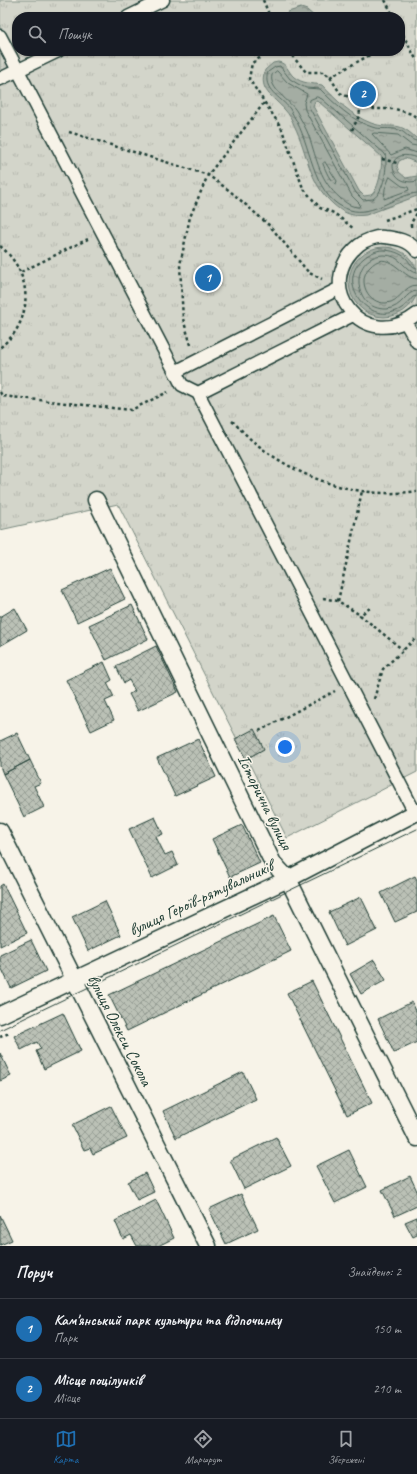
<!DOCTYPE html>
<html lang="uk">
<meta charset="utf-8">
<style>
body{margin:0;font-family:Caveat,sans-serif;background:#20242c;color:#f1f3f6}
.you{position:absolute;left:285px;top:747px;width:14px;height:14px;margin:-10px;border:3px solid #fff;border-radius:50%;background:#1a73e8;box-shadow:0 0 0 6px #1a73e833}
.badge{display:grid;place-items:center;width:26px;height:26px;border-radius:50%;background:#1f6fb2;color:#fff;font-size:13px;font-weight:700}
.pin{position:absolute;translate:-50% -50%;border:2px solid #fff;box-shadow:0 1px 4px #0006}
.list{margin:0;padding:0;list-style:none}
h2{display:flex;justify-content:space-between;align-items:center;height:52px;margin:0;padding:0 16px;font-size:17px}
h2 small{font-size:13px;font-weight:400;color:#9ea1a6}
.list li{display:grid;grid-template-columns:26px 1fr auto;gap:12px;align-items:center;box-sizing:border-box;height:60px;padding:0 16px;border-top:1px solid #363941}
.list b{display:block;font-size:15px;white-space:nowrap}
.list p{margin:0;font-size:13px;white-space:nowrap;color:#9ea1a6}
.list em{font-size:13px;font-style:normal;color:#9ea1a6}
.icon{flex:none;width:22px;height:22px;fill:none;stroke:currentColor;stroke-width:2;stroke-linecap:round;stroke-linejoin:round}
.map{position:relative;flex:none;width:417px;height:1246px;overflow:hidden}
.search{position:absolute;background:#171b24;box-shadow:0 1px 3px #0004;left:12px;right:12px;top:12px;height:44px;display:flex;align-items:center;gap:10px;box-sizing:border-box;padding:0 14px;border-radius:16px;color:#9ea1a6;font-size:15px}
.sheet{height:172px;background:#171b24}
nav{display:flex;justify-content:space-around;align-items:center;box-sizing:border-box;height:56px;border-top:1px solid #363941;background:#171b24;font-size:11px;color:#9ea1a6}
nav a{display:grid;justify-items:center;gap:2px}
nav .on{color:#1f6fb2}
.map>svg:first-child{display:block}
</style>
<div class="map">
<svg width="417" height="1246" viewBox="0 0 417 1246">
<defs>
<pattern id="park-tufts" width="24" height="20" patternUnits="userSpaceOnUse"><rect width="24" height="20" fill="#d3d5ca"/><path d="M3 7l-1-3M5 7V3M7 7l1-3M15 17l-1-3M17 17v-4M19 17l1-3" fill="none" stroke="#b5b8ae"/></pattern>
<pattern id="water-ripples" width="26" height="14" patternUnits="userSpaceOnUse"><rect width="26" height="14" fill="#a4ada3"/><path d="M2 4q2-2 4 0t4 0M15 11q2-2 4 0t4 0" fill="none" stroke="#858e86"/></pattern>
<pattern id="building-cross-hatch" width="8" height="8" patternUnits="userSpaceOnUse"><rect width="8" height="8" fill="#bbc1b6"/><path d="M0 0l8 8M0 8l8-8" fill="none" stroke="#979e95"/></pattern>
</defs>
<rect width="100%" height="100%" fill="#f7f3e8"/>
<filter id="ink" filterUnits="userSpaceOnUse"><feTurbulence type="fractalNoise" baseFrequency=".025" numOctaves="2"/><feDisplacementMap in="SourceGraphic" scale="8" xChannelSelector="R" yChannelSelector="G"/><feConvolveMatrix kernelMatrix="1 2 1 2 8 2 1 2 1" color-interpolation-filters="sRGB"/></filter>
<g filter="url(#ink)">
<!-- park -->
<path fill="url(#park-tufts)" stroke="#79897f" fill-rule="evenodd" d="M0 0H417V772L287 838 118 504 0 530ZM17 17H400V51H17Z"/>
<!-- water -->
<path fill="url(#water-ripples)" stroke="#6f8077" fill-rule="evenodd" d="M301 8 307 10 315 17H284L288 12Z
M278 62C287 63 288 72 294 77 303 84 311 83 322 85 335 99 352 116 371 123 393 131 396 118 417 139V163L405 158 399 161 397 166 399 172 406 178 417 176V196L366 215C352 217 343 213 333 204 308 182 308 153 294 125 292 120 289 114 285 110 273 96 258 91 265 70L273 63ZM315 101 319 102 381 156C383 165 379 190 371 195L364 196 359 191 313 106Z
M349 282a35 35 0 1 1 70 0a35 35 0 1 1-70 0Z"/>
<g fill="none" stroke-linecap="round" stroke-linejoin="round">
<!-- shore -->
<path stroke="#546a60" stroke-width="1" d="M277 71 288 83 307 94 304 103 305 110 352 196 360 204 359 207C351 207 346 203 340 198 320 181 317 160 309 136 306 128 301 120 297 112 291 101 268 89 272 75Z
M317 97 322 99 385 154C388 166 384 192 373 199L363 200 356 193 309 107 310 100Z
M417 141C410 141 406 132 399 130 390 127 380 130 372 127 352 121 334 103 320 89L306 88 298 84 290 79 280 66 275 67 268 72C262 90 281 97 290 109 292 113 295 118 297 122 312 150 314 200 350 210 373 217 395 195 417 193
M417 146 411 145 398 135 374 133 372 134 391 155 405 149 417 153
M417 158C382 144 388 189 417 181
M325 162 337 181 336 184C330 182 326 171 323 164Z
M390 177 402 186 408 187 409 190 384 199 385 189Z
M417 268C411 267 410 262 406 258 400 253 391 250 383 250 376 250 369 254 364 258 330 285 380 341 413 297L417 296
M417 273C404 272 402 254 383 255 349 257 352 310 386 309 403 308 405 291 417 291
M417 279C401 278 388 246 369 268 357 281 368 304 386 303 401 302 403 285 417 285"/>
</g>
<!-- building -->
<path fill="url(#building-cross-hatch)" stroke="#1f3d34" d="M110 568 125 599 77 622 62 590Z
M132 605 148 639 106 660 89 625Z
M15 608 27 630 0 646V617Z
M156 646 178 692 138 711 129 694 135 691 129 680 124 683 116 666Z
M104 662 112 680 107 683 114 697 105 701 114 720 91 731 66 680Z
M254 729 264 749 246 759 235 739Z
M17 733 30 760 3 774 0 766V741Z
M198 739 216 777 175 796 157 758Z
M30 760 41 783 34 786 44 807 24 817 3 774Z
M155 817 163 834 156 837 165 855 172 852 178 865 152 878 129 829Z
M242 825 260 863 230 877 212 839Z
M415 876 417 880V912L395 922 381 893Z
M3 884 27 933 0 946V886Z
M361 897 377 930 345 946 329 912Z
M105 901 121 935 88 951 72 917Z
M274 916 291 951 127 1031 109 995Z
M31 940 46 971 11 988 0 965V955Z
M374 960 386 980 361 994 350 974Z
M312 981 372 1103 347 1115 287 993Z
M412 1002 417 1013V1042L394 1053 378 1019Z
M63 1013 81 1051 44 1069 36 1051 41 1049 37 1042 21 1050 14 1036Z
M0 1053 11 1076 0 1081Z
M243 1072 256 1099 176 1138 163 1111Z
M111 1106 127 1138 93 1154 90 1148 84 1150 72 1125Z
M276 1137 291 1166 244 1189 230 1160Z
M349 1150 367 1187 335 1203 316 1166Z
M145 1173 154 1192 137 1200 128 1182Z
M410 1176 417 1191V1206L395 1216 382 1190Z
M241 1194 258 1229 226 1244 209 1209Z
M156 1200 174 1238 158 1246H137L131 1235 123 1239 115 1221Z
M0 1215 12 1240 0 1245Z
M417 1217V1235L413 1237 405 1222Z"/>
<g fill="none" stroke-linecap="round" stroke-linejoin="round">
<!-- pedestrian casing -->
<g stroke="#1f3d34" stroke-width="15">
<path id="pedestrian" d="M128 17 163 0
M0 36 182 385 198 393 415 813
M0 79 58 51
M417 251C409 240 396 238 384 237 376 236 365 240 359 245 310 285 364 356 417 314
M406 323 417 342
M175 372 340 288
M198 393 353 315"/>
</g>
<!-- minor casing -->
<g stroke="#1f3d34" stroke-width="19">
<path id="minor" d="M96 500 273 863 288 879 417 1138
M0 831 208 1246
M0 1015 288 879 417 812"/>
</g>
<!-- path -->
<path stroke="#1f3d34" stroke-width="2.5" stroke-dasharray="3 3" stroke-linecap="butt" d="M263 0 270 17
M385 0 394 17
M400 29 417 61
M400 38 404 36
M270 51 252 63 249 79 281 127 303 188 320 208 334 213 354 229
M288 51 306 72H324L330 77 340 93 374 109H395L412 114 417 118
M330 77 377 51
M352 130 359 116 363 94
M69 132 208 175 230 191 270 226 309 273 322 279
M382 159 397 163
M385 220 417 209
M411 227V223L417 213
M0 246C26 267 34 303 15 332 11 338 5 343 0 348
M21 272 88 239
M191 345 183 319 180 265 190 217 208 175 264 103
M0 392 2 396 131 410 168 392
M232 421C241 429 249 439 259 446 302 480 362 500 417 491
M323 598 338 601 360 615
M338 601 362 491
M370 608 360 615 403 650
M374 699 383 669 417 637
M259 731 335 691
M0 1037 9 1033"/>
<!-- pedestrian -->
<use href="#pedestrian" stroke="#f7f3e8" stroke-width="12"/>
<!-- minor -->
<use href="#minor" stroke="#f7f3e8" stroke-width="16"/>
<!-- tram -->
<path stroke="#1f3d34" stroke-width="1" d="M0 1030 417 829"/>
</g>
</g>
<g text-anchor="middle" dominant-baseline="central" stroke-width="3" stroke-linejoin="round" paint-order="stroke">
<!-- street labels -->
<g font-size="17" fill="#1f3d34" stroke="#f7f3e8">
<text transform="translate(265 802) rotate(64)">Історична вулиця</text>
<text transform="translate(201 898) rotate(-25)">вулиця Героїв-рятувальників</text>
<text transform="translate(120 1030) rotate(63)">вулиця Олекси Сокола</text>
</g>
</g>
</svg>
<div class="you"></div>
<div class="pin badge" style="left:208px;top:278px">1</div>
<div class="pin badge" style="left:363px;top:94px">2</div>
<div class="search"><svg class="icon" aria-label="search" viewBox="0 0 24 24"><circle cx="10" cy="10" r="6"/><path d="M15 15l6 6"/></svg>Пошук</div>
</div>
<section class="sheet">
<h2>Поруч<small>Знайдено: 2</small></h2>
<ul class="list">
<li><span class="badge">1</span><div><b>Кам'янський парк культури та відпочинку</b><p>Парк</p></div><em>150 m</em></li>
<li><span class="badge">2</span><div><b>Місце поцілунків</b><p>Місце</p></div><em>210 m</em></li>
</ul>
</section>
<nav>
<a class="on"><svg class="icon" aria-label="map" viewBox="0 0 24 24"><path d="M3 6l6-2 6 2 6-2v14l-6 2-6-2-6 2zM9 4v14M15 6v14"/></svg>Карта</a>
<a><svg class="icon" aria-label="directions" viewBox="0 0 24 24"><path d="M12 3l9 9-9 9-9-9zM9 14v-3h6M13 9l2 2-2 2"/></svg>Маршрут</a>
<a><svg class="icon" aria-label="saved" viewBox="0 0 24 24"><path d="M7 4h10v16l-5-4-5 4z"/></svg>Збережені</a>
</nav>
